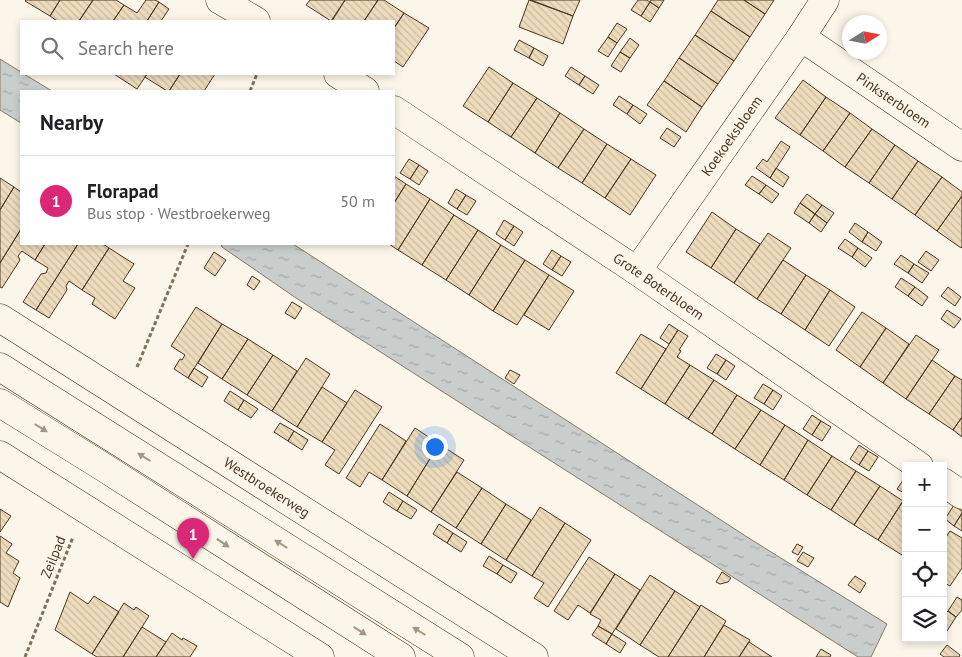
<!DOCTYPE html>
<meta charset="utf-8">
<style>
body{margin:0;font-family:"PT Sans",sans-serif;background:#f2f2f2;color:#202124}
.controls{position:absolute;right:15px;bottom:15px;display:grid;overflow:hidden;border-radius:0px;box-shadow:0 2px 8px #0003}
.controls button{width:45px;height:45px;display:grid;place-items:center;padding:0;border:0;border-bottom:1px solid #e0e0e0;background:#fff;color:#202124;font:25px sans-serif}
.compass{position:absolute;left:842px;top:15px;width:45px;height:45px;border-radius:50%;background:#fff;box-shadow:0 2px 8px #0003;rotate:79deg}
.you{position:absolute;left:434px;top:446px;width:18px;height:18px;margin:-12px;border:4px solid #fff;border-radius:50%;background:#1a73e8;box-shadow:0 0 0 8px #1a73e833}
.badge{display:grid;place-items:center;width:32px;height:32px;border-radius:50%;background:#db2777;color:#fff;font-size:16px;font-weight:700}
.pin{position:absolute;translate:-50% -41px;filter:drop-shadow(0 1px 2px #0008)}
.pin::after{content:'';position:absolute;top:26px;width:18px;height:15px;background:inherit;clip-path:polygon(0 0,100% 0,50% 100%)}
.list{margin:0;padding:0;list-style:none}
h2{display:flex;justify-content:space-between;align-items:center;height:65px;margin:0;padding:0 20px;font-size:21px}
h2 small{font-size:16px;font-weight:400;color:#757577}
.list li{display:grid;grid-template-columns:32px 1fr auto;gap:15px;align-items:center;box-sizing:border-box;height:90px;padding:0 20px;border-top:1px solid #e0e0e0}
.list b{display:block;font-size:19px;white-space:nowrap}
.list p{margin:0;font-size:16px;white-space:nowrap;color:#757577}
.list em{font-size:16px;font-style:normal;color:#757577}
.icon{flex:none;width:28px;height:28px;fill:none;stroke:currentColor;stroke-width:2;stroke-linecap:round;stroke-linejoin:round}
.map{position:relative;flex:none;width:962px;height:657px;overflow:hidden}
.search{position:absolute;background:#fff;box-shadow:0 2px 8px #0003;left:20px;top:20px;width:375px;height:55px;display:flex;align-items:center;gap:12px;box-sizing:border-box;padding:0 18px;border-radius:0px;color:#757577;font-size:19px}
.panel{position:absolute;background:#fff;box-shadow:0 2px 8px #0003;left:20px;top:90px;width:375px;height:155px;border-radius:0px}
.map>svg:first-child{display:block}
</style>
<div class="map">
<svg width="962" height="657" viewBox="0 0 962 657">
<defs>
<pattern id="water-ripples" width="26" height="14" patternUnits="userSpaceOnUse" patternTransform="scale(1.25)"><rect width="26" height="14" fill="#c9cecd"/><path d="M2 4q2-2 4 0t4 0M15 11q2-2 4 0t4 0" fill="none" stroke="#a5a8a6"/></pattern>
<pattern id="building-back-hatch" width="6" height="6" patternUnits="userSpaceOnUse" patternTransform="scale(1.25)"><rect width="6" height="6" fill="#ecdcbc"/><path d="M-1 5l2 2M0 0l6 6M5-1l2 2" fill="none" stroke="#ccbda1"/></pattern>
</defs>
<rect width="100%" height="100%" fill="#fbf6e9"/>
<!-- water -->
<path fill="url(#water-ripples)" stroke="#887966" d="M0 59 21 72V74H24L52 91H21V123L0 110Z
M221 244H293L755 542 887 624 871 657H858L296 298 222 247Z"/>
<!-- building -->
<path fill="url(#building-back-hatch)" stroke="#4a3520" d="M26 0H60L50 16 25 1Z
M60 0H93L79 21H57L50 16Z
M93 0H116L124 5 113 21H79Z
M146 0H155L159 2 147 21H113L124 5 137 13Z
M310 0H345L331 21 306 5Z
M345 0H378L364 21H332Z
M378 0H384L404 13 394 28V21H364Z
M529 0 573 16 563 44 519 27Z
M531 0H580L573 16Z
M638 0H647L650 2 641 16 631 10Z
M651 0H664L659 8 650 2Z
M718 0H744L765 14 750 37 711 11Z
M744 0H774L765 14Z
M159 2 169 9 161 21H147Z
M650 2 659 8 650 22 641 16Z
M711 11 750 37 734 61 695 35Z
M404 13 429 28 403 67 394 61V28Z
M617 23 627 29 617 43 608 37Z
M695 35 734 61 718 84 679 58Z
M608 37 617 43 608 57 598 51Z
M630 38 639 45 630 58 620 52Z
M519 40 534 48 529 58 514 50Z
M534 48 548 56 543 66 529 58Z
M620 52 630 58 621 72 611 66Z
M679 58 718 84 702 107 664 81Z
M489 67 513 83 488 122 463 106Z
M571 67 585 76 579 85 565 76Z
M114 74H147L137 89Z
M147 74H180L169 91H167L145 77Z
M180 74H215L204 91H169Z
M585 76 599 85 593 94 579 85Z
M803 80 826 97 800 135 775 118Z
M664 81 702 107 686 132 647 105Z
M513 83 537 98 511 137 488 122Z
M619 96 633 105 627 114 613 105Z
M826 97 850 113 823 151 800 135Z
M537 98 560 113 535 153 511 137Z
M633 105 647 114 640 124 627 114Z
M560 113 584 129 558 168 535 153Z
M850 113 872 129 845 167 823 151Z
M667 128 681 137 674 147 660 138Z
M584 129 607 144 582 183 558 168Z
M872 129 895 145 869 183 845 167Z
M781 141 790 147 770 178 756 168 763 159 767 162Z
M607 144 631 159 605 198 582 183Z
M895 145 918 161 892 199 869 183Z
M409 159 419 165 410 179 400 173Z
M631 159 656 175 630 215 605 198Z
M918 161 942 177 915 215 892 199Z
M419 165 428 171 419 185 410 179Z
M776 168 789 177 783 187 770 178Z
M394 176 406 184 394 203Z
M752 176 766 185 759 194 745 185Z
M942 177 962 192V196L937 231 915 215Z
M0 178 14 187 0 210Z
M406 184 430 199 398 250 389 244H394V203Z
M766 185 779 194 772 203 759 194Z
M14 187 21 192V229L0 263V210Z
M456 189 466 195 457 209 448 203Z
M807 194 822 205 815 214 800 203Z
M466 195 476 201 467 215 457 209Z
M962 196V246L961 248 937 231Z
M430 199 454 215 422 265 398 250Z
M800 203 815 214 809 223 794 213Z
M822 205 834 213 827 223 815 214Z
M712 212 736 229 711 268 686 252Z
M815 214 827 223 821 232 809 223Z
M454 215 478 230 446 280 422 265Z
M504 220 514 226 505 240 496 234Z
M855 223 868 232 862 242 849 232Z
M514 226 523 232 514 246 505 240Z
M21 229V244H45L35 260 22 251 18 256 20 260 2 288 0 287V263Z
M736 229 760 244 734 283 711 268Z
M478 230 501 245 469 295 446 280Z
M868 232 882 242 876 251 862 242Z
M768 233 791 248 757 299 734 283Z
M845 239 858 248 852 257 838 248Z
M45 244H78L36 310 23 302 41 274 46 273 48 268 35 260Z
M78 244H103L109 248 82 290 69 281 66 286 67 290 49 318 36 310Z
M501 245 525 260 493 311 469 295Z
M109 248 134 264 123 281 135 288 115 319 92 304 95 298 82 290Z
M858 248 872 258 865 267 852 257Z
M552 250 561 256 552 270 543 264Z
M926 251 939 260 931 271 918 262Z
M214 252 226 260 215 276 204 268Z
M901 255 914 264 908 273 894 264Z
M561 256 571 262 562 276 552 270Z
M525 260 549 275 517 325 493 311Z
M783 260 806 275 781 314 757 299Z
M914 264 929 273 922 283 908 273Z
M549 275 574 291 549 330 524 315Z
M806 275 830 290 805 330 781 314Z
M252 276 260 281 254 290 247 285Z
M901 278 915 287 908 296 895 287Z
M915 287 928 297 922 306 908 296Z
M948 287 961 297 955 306 941 296Z
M830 290 855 307 829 346 805 330Z
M292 302 302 308 295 319 285 313Z
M196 307 222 324 188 378 174 369 180 359 182 360 185 355 171 346Z
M947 310 961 319 954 328 941 319Z
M862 312 886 328 860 367 836 350Z
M222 324 248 339 222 379 198 363Z
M669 324 678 330 669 344 660 338Z
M886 328 909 344 883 383 860 367Z
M678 330 688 336 679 350 681 351 677 357 690 365 665 404 641 389Z
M641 334 666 349 641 389 616 373Z
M916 335 939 350 906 399 883 383Z
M248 339 273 355 247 395 222 379Z
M716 354 726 360 717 374 707 368Z
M273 355 297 371 272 411 247 395Z
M306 358 330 374 297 427 272 411Z
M726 360 735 366 726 380 717 374Z
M932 360 955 376 929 414 906 399Z
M690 365 714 380 688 419 665 404Z
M194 368 208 377 202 387 188 378Z
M510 370 520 375 514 384 505 378Z
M955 376 962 380V417L953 430 929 414Z
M714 380 737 395 712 434 688 419Z
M763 384 773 390 764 404 754 398Z
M322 387 347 403 322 442 297 427Z
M355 390 382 407 339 474 325 465 335 450 322 442Z
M773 390 782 396 773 410 764 404Z
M230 391 244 400 238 410 224 401Z
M737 395 761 410 735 449 712 434Z
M244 400 258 409 251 418 238 410Z
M761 410 785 425 760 465 735 449Z
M812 415 821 421 812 435 803 429Z
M962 417V437L953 430Z
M821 421 831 427 822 441 812 435Z
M280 423 294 431 288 441 274 432Z
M380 424 406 441 382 480 369 472 360 487 346 478Z
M785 425 808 440 784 480 760 465Z
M415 428 439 444 407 496 382 480Z
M294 431 308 440 302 450 288 441Z
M808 440 832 456 807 495 784 480Z
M439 444 464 460 431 512 407 496Z
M859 445 868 451 859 465 850 459Z
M868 451 878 457 869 471 859 465Z
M832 456 856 471 831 510 807 495Z
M856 471 880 486 854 525 831 510Z
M457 472 482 488 456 528 431 512Z
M906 476V494L897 489Z
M880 486 903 501 878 540 854 525Z
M482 488 506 504 481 544 456 528Z
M389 492 403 501 397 511 383 502Z
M403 501 417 510 411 519 397 511Z
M903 501 906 502V550L902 555 878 540Z
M506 504 531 520 506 560 481 544Z
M954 505 962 511V513L954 526 945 519Z
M540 507 565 523 532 576 506 560Z
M0 509 11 516 0 532Z
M962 513V531L954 526Z
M565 523 591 540 548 607 534 598 544 583 532 576Z
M439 524 453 533 447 543 433 534Z
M950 531 962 538V568L950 586 943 582V542Z
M453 533 467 542 461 552 447 543Z
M0 536 12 544 6 553 19 561 13 573 20 578 8 607 0 602Z
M797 544 803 547 798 555 792 552Z
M803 552 814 558 808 567 797 561Z
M489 556 503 565 497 574 483 566Z
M589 557 615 574 590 613 578 605 568 620 554 611Z
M503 565 517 573 511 583 497 574Z
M722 572 731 578 728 582 720 584 716 582Z
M615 574 640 590 612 634 598 626 601 620 590 614Z
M650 575 675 591 640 645 616 629Z
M855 576 866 583 860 593 848 585Z
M675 591 700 607 668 657H659L640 645Z
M70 592 88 604 94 596 119 612 92 654 55 630Z
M957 597 962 600V610L956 617 948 611Z
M124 603 134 610 136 607 149 616 123 657H97L92 654Z
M701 605 726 621 704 657H668Z
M948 611 956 617 947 631 943 628V616Z
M724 625 750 640 739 657H704Z
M598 626 612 634 606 644 592 635Z
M142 627 166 642 156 657H123Z
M172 633 182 640 183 638 197 646 190 657H156Z
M612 634 626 643 620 653 606 644Z
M749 642 772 657H739Z
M947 645 960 655 959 657H944L940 654Z
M821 649 831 655 830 657H816Z"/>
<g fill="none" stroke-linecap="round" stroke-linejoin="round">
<!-- minor casing -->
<g stroke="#4a3520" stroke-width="29">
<g id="minor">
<path d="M220 0 256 21"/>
<path id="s1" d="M801 37 962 147"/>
<path d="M338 74 365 91"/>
<path id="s2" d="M394 110 637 271 919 466"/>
<path id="s3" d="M637 271 801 37 825 0"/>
<path id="s4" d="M0 318 534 657"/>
<path d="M0 455 320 657"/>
<path d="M943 482 962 495"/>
</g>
</g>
<!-- secondary casing -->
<g stroke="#4a3520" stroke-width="29">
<path id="secondary" d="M0 367 460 657
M0 403 100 465 401 657"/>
</g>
<!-- path -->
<path stroke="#7f6f5c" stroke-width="3" stroke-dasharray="4 2.5" stroke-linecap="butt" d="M250 91 257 74
M137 367 188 244
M25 657 73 537"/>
<!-- minor -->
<use href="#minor" stroke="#fbf6e9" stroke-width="28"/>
<!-- secondary -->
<use href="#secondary" stroke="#fbf6e9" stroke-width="28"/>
</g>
<!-- one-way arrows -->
<defs><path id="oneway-solid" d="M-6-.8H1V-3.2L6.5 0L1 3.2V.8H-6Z" transform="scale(1.25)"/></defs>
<g fill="#a29684">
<use href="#oneway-solid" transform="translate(41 428) rotate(32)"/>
<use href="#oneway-solid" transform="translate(144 457) rotate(-148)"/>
<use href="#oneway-solid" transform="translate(223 543) rotate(33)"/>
<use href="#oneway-solid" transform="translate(281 544) rotate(-148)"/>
<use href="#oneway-solid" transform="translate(360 631) rotate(33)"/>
<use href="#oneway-solid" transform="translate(419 631) rotate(-148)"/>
</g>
<g text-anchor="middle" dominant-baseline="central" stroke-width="4" stroke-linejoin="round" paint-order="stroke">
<!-- street labels -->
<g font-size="14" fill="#4a3520" stroke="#fbf6e9">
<text stroke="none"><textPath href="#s1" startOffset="112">Pinksterbloem</textPath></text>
<text stroke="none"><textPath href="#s3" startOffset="165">Koekoeksbloem</textPath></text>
<text stroke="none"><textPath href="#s2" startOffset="318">Grote Boterbloem</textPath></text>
<text stroke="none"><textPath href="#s4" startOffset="316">Westbroekerweg</textPath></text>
<text transform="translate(53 557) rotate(-68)">Zeilpad</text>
</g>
</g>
</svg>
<div class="controls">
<button>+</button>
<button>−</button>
<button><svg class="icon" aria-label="locate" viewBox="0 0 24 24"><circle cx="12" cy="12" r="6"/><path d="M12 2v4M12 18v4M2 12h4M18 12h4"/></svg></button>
<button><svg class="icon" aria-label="layers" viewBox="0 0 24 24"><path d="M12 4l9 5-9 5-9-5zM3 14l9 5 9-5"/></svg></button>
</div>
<svg class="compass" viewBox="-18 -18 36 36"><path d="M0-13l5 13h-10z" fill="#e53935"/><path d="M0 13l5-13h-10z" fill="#757577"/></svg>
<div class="you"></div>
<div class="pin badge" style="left:193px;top:559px">1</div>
<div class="search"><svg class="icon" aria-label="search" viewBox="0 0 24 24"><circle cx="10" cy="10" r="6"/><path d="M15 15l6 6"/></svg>Search here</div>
<section class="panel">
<h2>Nearby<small></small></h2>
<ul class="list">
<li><span class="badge">1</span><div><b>Florapad</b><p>Bus stop · Westbroekerweg</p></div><em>50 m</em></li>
</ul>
</section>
</div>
